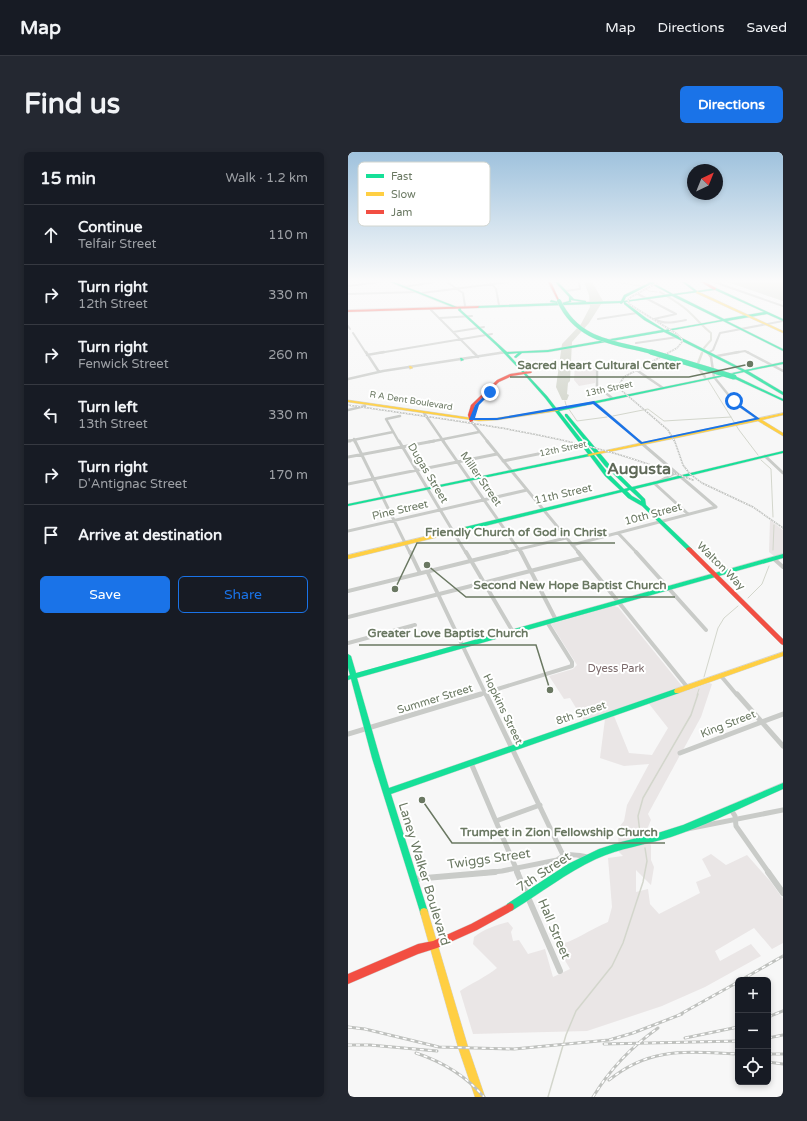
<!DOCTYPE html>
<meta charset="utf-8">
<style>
body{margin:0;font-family:"Varela Round",sans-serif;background:#242831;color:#f1f3f6}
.controls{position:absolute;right:12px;bottom:12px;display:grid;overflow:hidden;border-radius:6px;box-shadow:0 2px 6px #0003}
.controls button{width:36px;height:36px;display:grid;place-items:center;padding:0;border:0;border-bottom:1px solid #363941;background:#171b24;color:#f1f3f6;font:20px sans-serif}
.compass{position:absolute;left:339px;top:12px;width:36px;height:36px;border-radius:50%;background:#171b24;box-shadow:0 2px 6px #0003;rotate:43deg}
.stop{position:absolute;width:12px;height:12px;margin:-9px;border:3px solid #1a73e8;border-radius:50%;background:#fff}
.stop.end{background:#1a73e8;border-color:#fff;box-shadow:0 1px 4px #0008}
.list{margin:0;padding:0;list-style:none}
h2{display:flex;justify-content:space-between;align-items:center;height:52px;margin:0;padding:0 16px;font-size:17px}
h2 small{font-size:13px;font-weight:400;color:#9ea1a6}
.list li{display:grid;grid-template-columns:26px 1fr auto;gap:12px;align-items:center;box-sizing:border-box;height:60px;padding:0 16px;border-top:1px solid #363941}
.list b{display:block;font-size:15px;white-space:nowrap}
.list p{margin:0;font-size:13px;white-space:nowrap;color:#9ea1a6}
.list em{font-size:13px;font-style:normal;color:#9ea1a6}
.actions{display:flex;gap:8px;padding:12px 16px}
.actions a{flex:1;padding:9px 0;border:1px solid #1a73e8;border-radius:6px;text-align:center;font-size:14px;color:#1a73e8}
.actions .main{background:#1a73e8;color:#fff}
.icon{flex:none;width:22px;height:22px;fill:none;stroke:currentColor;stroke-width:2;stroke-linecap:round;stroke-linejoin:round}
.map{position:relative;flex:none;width:435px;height:945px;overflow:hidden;border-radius:6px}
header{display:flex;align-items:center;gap:24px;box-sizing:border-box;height:56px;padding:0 20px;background:#171b24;border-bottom:1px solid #363941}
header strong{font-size:19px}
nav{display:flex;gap:22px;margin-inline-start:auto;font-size:14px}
.intro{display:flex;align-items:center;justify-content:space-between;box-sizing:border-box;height:96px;padding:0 24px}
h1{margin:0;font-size:28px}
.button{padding:10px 18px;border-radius:6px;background:#1a73e8;color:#fff;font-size:14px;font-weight:700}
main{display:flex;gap:24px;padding:0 24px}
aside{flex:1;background:#171b24;border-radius:6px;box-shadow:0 2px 6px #0003}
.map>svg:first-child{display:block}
</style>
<header>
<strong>Map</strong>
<nav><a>Map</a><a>Directions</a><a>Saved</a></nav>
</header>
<div class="intro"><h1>Find us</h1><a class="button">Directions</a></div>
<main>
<aside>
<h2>15 min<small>Walk · 1.2 km</small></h2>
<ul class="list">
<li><svg class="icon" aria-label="ahead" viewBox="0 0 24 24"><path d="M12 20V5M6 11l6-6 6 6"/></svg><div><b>Continue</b><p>Telfair Street</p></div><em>110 m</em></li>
<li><svg class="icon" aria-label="right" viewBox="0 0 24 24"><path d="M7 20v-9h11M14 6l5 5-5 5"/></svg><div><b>Turn right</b><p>12th Street</p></div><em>330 m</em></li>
<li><svg class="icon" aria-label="right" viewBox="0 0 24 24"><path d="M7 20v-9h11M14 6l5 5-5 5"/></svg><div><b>Turn right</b><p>Fenwick Street</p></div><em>260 m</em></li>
<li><svg class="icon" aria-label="left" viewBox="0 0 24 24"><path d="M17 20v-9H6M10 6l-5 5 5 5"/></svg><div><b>Turn left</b><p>13th Street</p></div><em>330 m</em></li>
<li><svg class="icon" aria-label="right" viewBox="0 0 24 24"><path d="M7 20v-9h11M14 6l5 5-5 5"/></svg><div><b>Turn right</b><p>D'Antignac Street</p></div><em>170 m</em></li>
<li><svg class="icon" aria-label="arrive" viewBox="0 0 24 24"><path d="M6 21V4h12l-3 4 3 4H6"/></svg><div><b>Arrive at destination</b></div></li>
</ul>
<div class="actions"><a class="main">Save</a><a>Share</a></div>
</aside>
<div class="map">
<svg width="435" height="945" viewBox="0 0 435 945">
<rect width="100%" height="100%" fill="#f7f7f7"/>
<!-- green -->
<path fill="#eae6e6" d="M227 213 248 214 247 231 231 234 226 228Z
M422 368 435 378V403L426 404 421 400Z
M266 454 270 455 338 539 361 531 364 532 353 565 335 598 332 600 331 605 300 662 303 668 300 675V684L303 694V708L306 715 303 733 288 718V740L300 737 302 752 311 762 352 741 348 730 363 724 354 707 363 702 378 713 399 703 423 730 435 747V791L424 797 406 776 367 799 372 809 403 792 413 804 357 835 314 854 239 879 125 882 112 839C124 831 138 825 149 816L125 792 126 785C136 777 148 773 160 770L165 776 163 780 165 789 171 788 180 802 197 797 205 825 222 817 208 793C227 790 242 777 260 770L264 755 260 706 275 704 271 700 270 682 272 674 276 669 279 653 301 612 276 614 252 606 257 567 266 564 281 601 304 603 320 576 298 548 236 569 222 546 216 547 201 524 225 517 229 513 203 472Z"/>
<!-- water -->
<path fill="#d3d6cc" d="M236 130H244L255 149 241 171 224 190 222 229 220 231 219 242 221 243 219 248H214L208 235 214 192 233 172 242 155 241 143Z
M379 130H435V149Z"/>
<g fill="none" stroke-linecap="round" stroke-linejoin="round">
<!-- stream-far1 -->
<path stroke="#d3d6cc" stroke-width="1" d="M267 130 293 134 301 139 309 140
M360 228 391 278 410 303
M217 249 218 253 229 269 259 265
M265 264 300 257 316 269 383 265
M413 308 423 317 425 365
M425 398 426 373
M400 446 414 432 421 414
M356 525 370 476 376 466 390 454
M349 543 351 537"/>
<!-- stream -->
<path stroke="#d3d6cc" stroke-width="1.5" d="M292 681 290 664 295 646 343 563 350 542
M200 945 218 883 228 859 264 814 275 791 295 730 299 709 297 696"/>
<!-- canal-far1 -->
<path stroke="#d3d6cc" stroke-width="2" d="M312 140C322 146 331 151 339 158 348 166 354 174 363 181V188L356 196"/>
<!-- canal -->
<path stroke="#d3d6cc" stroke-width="2.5" d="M354 201 349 214 357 225"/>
<!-- fast casing -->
<g stroke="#d3d4d2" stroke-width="1">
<path id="fast" d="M42 130H46L109 155 107 156Z
M207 130H210L226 147 238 149V150L273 149 276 143 301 131 300 130H307L305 131 325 142 346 139 334 130H337L349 139 368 136 435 167V169L419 162 379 169 435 197V199L375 169 320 179 397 218 435 210V212L400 219 435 240V243L396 220 211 259 261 322 276 337 280 336 257 314 217 264V262H219L261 312 284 335 435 299V301L287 337 297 347 298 353 343 396 344 397 343 398H339L294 354 280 346 274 340 117 379 114 377 117 375 272 338 257 324 242 304 0 354V352L240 302 197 246 174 220 149 194 110 158 111 156H113V158L159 200 200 198 314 178 296 168 276 152V150L273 152 272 151 130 156 129 155 130 154 209 151 202 150 203 148 214 151 221 149V145ZM303 132 322 142 276 149 278 145ZM367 138 416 160 376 167 328 143ZM324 144 373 168 317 178 298 166 277 150ZM223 148 235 150 219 151 223 150ZM316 180 394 219 209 257 199 244 160 202 170 201 166 205 168 206 174 201 200 200ZM282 338 293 348V349L284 344 279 339Z
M112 206H114L116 208 113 209Z
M385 224H387L435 247V249L385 226Z
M435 402V406L9 526 32 606 41 636 327 537H331L332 539 331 541 43 642 80 760 79 763 76 764 73 763 24 606 3 527 0 528V524L2 523 0 516V502L3 504 8 521Z
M435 631V637C398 653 362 672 323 685 298 693 272 696 248 707 218 721 193 741 165 758L162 759 159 758 158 755 159 752 220 712 251 697 273 690 313 680 335 673Z"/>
</g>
<!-- slow casing -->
<g stroke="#d3d4d2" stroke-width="1">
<path id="slow" d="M349 139 435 179V181L348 141Z
M61 214H63L65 216 62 217Z
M0 248 131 267 149 266 209 257 211 258 209 259 149 268 131 269 0 250Z
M435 261V263L414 268 435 281V284L410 269 241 304 239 303 241 302Z
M117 375 120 377 119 378 0 407V403Z
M435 500V504L331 541H327L326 539 327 537Z
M76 756 79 757 80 760 120 895 137 945H127L110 895 72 760 73 757Z"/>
</g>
<!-- jam casing -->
<g stroke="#d3d4d2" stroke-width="1">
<path id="jam" d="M200 130H203L212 150 210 149Z
M357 130 368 136V137L366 138 353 130Z
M131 154 130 156 0 160V158Z
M182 219 184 220 183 221 164 224 151 230 127 253 124 263 125 269 122 270 120 263 123 253 149 228 162 222Z
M341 395 343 396 435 487V493L433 492 338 397 339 396Z
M162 751 165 752 166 755 165 758 129 778 89 796 70 802 0 832V822L70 792 85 789 123 772Z"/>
</g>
<!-- street-far5 -->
<path stroke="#c9cbc8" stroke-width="2" d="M99 130 115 141 117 154
M366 130 435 154
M144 132 148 137 151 153
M0 134 32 130
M55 135 87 130
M218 139 232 137 231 130
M74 141 161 130
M0 142 70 140
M290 142 328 162 306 167C317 173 327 170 338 168
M82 157 126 201
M92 166 124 164
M250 167 289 161
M0 174 2 177
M105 180 136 175
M5 181 18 201
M288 191 330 185
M31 201 144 182
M151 201 158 200
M360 201 365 198 372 181 435 169
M385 201 397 199 401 201"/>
<!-- street-far4 -->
<path stroke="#c9cbc8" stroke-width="2.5" d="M18 200 31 220
M125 200 130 205
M362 200 360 201 363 205 366 225 387 251 410 267
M399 200 435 219
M19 203 36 200
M369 204 391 200
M249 212V234L264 246
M281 213 315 236
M0 227 35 219 158 200
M246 250 292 290
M0 258 17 254
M76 261 96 290
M123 269 140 290
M6 287 7 290
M0 289 45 280
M51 290 38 267 52 264
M81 290 131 280"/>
<!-- street-far3 -->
<path stroke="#c9cbc8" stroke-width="3" d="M0 289H2
M7 289 62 401
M51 289 118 401
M95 289 173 401
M139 289 231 401
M291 289 368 355
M417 304 435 321
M0 305 86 289
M155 309 210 298
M310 330 327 321
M306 331 340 362
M0 332 149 302
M0 379 179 338
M270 381 289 401
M224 393 368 355
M155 401 218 386"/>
<!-- street-far2 -->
<path stroke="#c9cbc8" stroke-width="4" d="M62 400 72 421
M118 400 165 480
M173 400 208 468
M230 400 340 536
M288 400 358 478
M426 407 435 415
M79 419 138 543
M0 439 159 400
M0 465 234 406
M0 491 67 473
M373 524 389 543
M130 543 224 514V510L199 470"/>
<!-- street-far1 -->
<path stroke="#c9cbc8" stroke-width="5" d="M138 542 215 703
M389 542 435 594
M0 582 133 542
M332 601 435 562
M123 611 170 721
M382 656 387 664 388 674 421 721
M148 669 192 653
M339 677 435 658
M136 721 154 719 209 708C219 700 228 703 240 705"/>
<!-- street -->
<path stroke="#c9cbc8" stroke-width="6" d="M169 720 212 819
M420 720 435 741
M66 727 147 720"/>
<!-- fast -->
<use href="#fast" fill="#16e098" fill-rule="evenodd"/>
<!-- slow -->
<use href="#slow" fill="#ffcf43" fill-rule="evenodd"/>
<!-- jam -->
<use href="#jam" fill="#f24e42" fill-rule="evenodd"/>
<!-- rail-far1 casing -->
<g stroke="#bfc1be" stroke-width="1.5">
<path id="rail-far1" d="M311 130 283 145 280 148 281 152 329 182 334 187V190L329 196 276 225 272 231 273 238 320 278 327 290 335 313 342 322 354 331 405 355 435 376
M0 253C87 266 177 276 262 300 290 308 318 318 345 328"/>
</g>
<!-- rail casing -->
<g stroke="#bfc1be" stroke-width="3">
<path id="rail" d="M393 828 435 804
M329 864 390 830
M420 865 435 859
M0 875 17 877 91 895 166 897 261 888 285 881 334 862
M337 886 390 875
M420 886 435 883
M256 892 390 889
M0 893H22L89 899
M68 901C95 910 117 923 136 945
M420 902H435
M420 910 435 912
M261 928C303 894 340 900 390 902
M245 945C262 917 283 895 310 876"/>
</g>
<!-- rail-far1 -->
<use href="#rail-far1" stroke="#fff" stroke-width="1" stroke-dasharray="1.5" stroke-linecap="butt"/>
<!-- rail -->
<use href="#rail" stroke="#fff" stroke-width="1.5" stroke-dasharray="4" stroke-linecap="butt"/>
<!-- fast-bridge-far1 casing -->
<g stroke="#d2d3d1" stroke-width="4.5" stroke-linecap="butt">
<path id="fast-bridge-far1" d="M211 149C230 190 267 190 307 201"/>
</g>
<!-- fast-bridge casing -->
<g stroke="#d2d3d1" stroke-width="5.5" stroke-linecap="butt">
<path id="fast-bridge" d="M303 200 386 225"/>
</g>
<!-- fast-bridge-far1 -->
<use href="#fast-bridge-far1" stroke="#16e098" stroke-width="4"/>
<!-- fast-bridge -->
<use href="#fast-bridge" stroke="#16e098" stroke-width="5"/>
</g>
<!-- sky -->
<linearGradient id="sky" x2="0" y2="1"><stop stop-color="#9fc2dd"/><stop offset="0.49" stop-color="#fbfbfb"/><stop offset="1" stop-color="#fbfbfb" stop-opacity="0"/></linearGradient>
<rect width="435" height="263" fill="url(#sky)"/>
<!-- route -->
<path fill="#1a73e8" d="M141 239 144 240 131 253 127 266H149L246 249 294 290 407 266 384 250 386 248 412 267 293 292 245 252 149 268H121L127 253Z"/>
<g text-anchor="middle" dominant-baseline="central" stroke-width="4" stroke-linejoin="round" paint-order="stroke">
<!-- far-street labels -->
<g font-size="9" fill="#6a7862" stroke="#fff">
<text transform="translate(261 237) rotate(-12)">13th Street</text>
<text transform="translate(63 249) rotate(9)">R A Dent Boulevard</text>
<text transform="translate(215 297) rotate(-12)">12th Street</text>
</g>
<!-- street labels -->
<g font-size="11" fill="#6a7862" stroke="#fff">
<text transform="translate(80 321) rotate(59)">Dugas Street</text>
<text transform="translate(133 327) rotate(55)">Miller Street</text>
<text transform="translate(215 342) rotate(-13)">11th Street</text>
<text transform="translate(52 358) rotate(-13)">Pine Street</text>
<text transform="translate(305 362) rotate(-15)">10th Street</text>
<text transform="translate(373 414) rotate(45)">Walton Way</text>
<text transform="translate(87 547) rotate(-17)">Summer Street</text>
<text transform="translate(155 557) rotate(64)">Hopkins Street</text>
<text transform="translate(233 561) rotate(-19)">8th Street</text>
<text transform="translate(380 572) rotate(-21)">King Street</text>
</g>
<!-- park labels -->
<g font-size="11" fill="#7b696a" stroke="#fff">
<text x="268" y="516">Dyess Park</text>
</g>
<!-- near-street labels -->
<g font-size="13" fill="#6a7862" stroke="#fff">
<text transform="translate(141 707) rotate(-8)">Twiggs Street</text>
<text transform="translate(196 720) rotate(-33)">7th Street</text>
<text transform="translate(76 722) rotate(73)">Laney Walker Boulevard</text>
<text transform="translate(206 777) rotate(67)">Hall Street</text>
</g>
<!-- far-town labels -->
<g font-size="16" font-weight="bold" fill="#5f6958" stroke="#fff">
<text x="291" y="317">Augusta</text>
</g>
</g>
<!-- legend -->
<rect x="10" y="10" width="132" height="64" rx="6" fill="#fff" stroke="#d2d6d0" stroke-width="1"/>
<rect x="18" y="22" width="18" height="4" fill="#16e098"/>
<rect x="18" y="40" width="18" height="4" fill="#ffcf43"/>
<rect x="18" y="58" width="18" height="4" fill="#f24e42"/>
<g font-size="11" fill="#6a7862">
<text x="43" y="28">Fast</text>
<text x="43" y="46">Slow</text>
<text x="43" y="64">Jam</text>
</g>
<!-- callouts -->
<path fill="none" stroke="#6a7862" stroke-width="1.5" d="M402 212L341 225H162M47 437L69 391H267M79 413L118 445H327M202 538L188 493H11M74 648L104 691H317"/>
<g fill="#6a7862" stroke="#fff" stroke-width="1.5">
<circle cx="402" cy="212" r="4"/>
<circle cx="47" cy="437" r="4"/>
<circle cx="79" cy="413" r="4"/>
<circle cx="202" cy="538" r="4"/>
<circle cx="74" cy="648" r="4"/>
</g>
<g font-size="12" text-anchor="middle" font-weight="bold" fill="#6a7862" stroke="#fff" stroke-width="4" stroke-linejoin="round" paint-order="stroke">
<text x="251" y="217">Sacred Heart Cultural Center</text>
<text x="168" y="384">Friendly Church of God in Christ</text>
<text x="222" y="437">Second New Hope Baptist Church</text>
<text x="100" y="485">Greater Love Baptist Church</text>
<text x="211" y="684">Trumpet in Zion Fellowship Church</text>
</g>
</svg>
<div class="controls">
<button>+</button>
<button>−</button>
<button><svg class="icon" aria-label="locate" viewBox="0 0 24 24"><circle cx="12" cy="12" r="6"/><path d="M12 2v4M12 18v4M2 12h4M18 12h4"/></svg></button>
</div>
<svg class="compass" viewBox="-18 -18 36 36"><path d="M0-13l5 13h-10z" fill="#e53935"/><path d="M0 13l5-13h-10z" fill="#9ea1a6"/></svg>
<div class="stop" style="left:386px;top:249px"></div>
<div class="stop end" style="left:142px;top:240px"></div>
</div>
</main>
